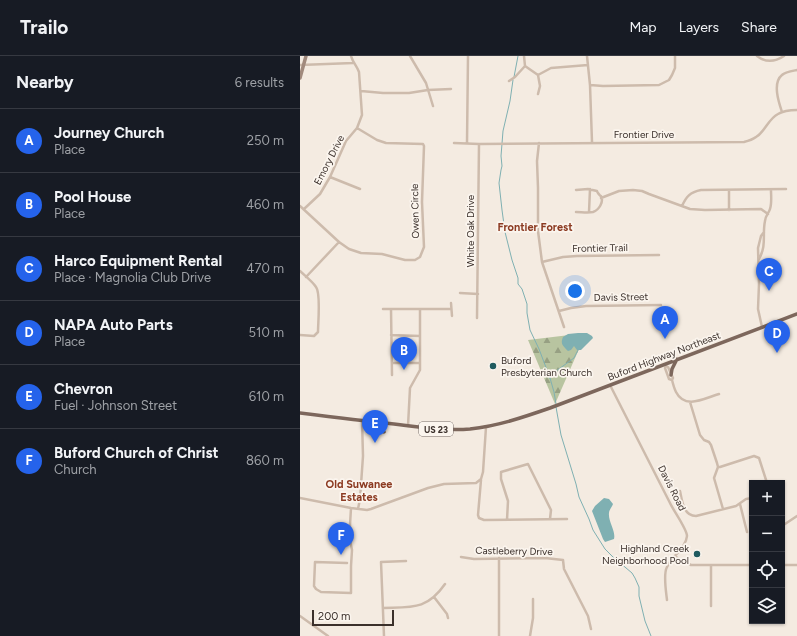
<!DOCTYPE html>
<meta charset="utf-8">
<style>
body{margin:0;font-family:Figtree,sans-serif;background:#20242c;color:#f1f3f6}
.controls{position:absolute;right:12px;bottom:12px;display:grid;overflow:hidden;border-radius:0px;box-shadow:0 1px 3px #0004}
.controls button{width:36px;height:36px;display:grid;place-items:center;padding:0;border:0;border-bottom:1px solid #363941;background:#171b24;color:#f1f3f6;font:20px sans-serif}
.scale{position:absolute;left:12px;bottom:10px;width:82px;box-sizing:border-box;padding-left:4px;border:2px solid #3b302b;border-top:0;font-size:11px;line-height:14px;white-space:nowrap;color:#3b302b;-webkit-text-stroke:3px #fbf5ee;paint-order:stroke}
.you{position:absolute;left:275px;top:235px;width:14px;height:14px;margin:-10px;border:3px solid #fff;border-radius:50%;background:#1a73e8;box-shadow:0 0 0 6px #1a73e833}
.badge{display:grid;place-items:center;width:26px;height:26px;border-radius:50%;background:#2563eb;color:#fff;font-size:13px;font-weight:700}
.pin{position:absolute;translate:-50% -33px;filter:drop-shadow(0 1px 2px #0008)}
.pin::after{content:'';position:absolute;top:21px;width:14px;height:12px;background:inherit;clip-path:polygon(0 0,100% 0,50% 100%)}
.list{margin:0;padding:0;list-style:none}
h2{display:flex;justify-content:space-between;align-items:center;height:52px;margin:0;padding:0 16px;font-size:17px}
h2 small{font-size:13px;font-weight:400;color:#9ea1a6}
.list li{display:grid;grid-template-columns:26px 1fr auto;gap:12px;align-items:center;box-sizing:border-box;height:64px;padding:0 16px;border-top:1px solid #363941}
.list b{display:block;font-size:15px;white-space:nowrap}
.list p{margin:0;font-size:13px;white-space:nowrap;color:#9ea1a6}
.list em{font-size:13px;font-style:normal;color:#9ea1a6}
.icon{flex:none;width:22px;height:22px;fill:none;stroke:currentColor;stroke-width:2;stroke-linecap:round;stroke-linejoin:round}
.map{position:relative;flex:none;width:497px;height:580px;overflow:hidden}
header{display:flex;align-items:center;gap:24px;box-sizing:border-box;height:56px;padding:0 20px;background:#171b24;border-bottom:1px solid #363941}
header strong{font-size:19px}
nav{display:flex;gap:22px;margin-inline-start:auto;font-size:14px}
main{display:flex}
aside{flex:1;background:#171b24}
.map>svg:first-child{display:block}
</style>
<header>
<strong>Trailo</strong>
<nav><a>Map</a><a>Layers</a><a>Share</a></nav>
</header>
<main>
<aside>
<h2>Nearby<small>6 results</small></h2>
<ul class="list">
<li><span class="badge">A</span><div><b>Journey Church</b><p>Place</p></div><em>250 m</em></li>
<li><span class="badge">B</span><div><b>Pool House</b><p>Place</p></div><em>460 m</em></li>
<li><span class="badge">C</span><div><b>Harco Equipment Rental</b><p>Place · Magnolia Club Drive</p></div><em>470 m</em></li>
<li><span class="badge">D</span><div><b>NAPA Auto Parts</b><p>Place</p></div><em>510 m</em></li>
<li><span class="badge">E</span><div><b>Chevron</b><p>Fuel · Johnson Street</p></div><em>610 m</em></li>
<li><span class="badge">F</span><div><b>Buford Church of Christ</b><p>Church</p></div><em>860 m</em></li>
</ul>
</aside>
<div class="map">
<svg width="497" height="580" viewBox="0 0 497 580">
<defs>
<pattern id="forest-firs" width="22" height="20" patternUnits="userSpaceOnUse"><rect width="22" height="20" fill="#b8c4a0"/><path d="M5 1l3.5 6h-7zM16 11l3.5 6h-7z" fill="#97a083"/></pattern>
</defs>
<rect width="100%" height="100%" fill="#f4ebe1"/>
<!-- forest -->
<path fill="url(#forest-firs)" d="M286 277 255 348 228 284Z"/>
<!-- water -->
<path fill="#7fb0b2" d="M278 277H287L292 280 293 282 281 294H277L274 290 271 294 268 295C263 290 260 288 263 281L268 278Z
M304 442 309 443 313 448C312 451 309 454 309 457 308 466 316 475 314 483L305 486 303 483 292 455 295 450Z"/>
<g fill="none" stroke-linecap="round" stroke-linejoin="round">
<!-- stream -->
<path stroke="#7fb0b2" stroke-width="1" d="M214 21 218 0
M213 24 210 45 203 75 201 100 202 110 201 114 199 127 202 154 205 176 212 204 218 222V228L222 233 227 248V257L230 274 239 293 250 322 254 336 256 348
M250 322 252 318 274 302 278 294
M256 351 261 379 276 428 279 441 289 463 293 474 305 493 313 501 332 517 335 522 339 531V540L345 565 351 580"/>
<!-- street -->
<path stroke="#cdbbac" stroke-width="2.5" d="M110 0 126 27 133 50
M224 0 225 10
M287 0 290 29 292 86
M457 0C466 7 475 6 484 0
M0 9 53 7
M225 10 238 19 240 30 238 38
M238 19 251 12 288 9
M209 25 215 21 225 10
M290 29 303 30 359 29 369 24 372 19 375 12V0
M61 35 83 37H109L128 34 151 33
M482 56C479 47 472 27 482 19 485 16 492 15 497 14
M154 87 179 88 444 86C448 85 452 84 456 81 465 76 468 63 478 58 483 55 491 54 497 54
M167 87 168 0
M239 87 237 105 238 132V175L242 206 264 271
M30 121 60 133
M276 134 288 133 297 135C297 136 300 140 301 140 304 146 299 154 293 156 288 157 281 156 276 156
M301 142 319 135 333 134 342 135 349 138 390 153 405 154 461 153 468 158
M0 150 39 186 49 193 61 197 82 198 105 204H115L120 201 124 191 122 146 124 90 123 88 86 87 77 84 57 72
M382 150C386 141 390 136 401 134L486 133
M4 153 20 138 30 121 46 85 57 72 62 59 59 16C57 10 53 7 51 0
M429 154V134
M289 156 290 133
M459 203C467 189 462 179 465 165 465 160 469 157 470 153 472 147 471 140 471 134
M242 206 263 201 277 200 359 199
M0 215C5 220 12 225 16 231 21 237 18 267 18 276L14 280 0 279
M6 221 39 186
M160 237 178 238
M151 247 152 260
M83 253H120V314L110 332 108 370
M91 253 92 319
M120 253H151
M259 255 271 252 286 250 361 249
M177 262 179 88
M462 271 458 253 459 228 458 192 461 180 464 176
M91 279 120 280
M92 307H120
M366 308V310L368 311 373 322 372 324C373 328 374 332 376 336 385 354 405 342 419 338
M366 310 365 312 369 323 372 324
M310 329 370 447C373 454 387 473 387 480 386 492 372 500 367 511 363 518 366 535 367 544
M390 346 400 379 404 384 409 386 411 389 417 407 418 411 414 422 423 453
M418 411H420L454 400 459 402 467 427
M181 424 178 459 179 462 184 464 267 463
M380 435C382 444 383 460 396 460L436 450 446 443 452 442
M0 442 51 452 67 454 71 453 128 432 144 428 176 427 181 423 183 416 186 371
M440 448 447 476
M58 453 60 443 63 400 62 365
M207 464 208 445 201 423V416L228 408 251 454 250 463
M482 470 497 460
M375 500 380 504 391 509H452
M161 501 174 503 245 502 263 504 264 513 288 560 291 573
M199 502V580
M47 507 15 506 14 530 16 533 21 536 51 537V510L52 494 50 484V469L51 452
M482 509H497
M134 541 147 558 148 562
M411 550V509
M83 552C112 551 127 554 145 528
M0 560 28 580
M84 580 81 506 106 505
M230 580 233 562V543"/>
<!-- secondary -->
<path stroke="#a18a7d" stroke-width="3.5" d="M0 22 6 0"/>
<!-- primary -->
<path stroke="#7d675c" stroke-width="3.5" d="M371 319 372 313 377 303
M0 357C31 361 63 365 94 368 119 371 145 375 170 373 198 370 224 361 250 352L497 258
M76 366 84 376"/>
</g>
<!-- markers -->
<g fill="#1f5a5e" stroke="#fbf5ee" stroke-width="1.5">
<circle cx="193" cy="310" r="4"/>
<circle cx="397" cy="498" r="4"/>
</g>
<g text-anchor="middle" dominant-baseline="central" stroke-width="3.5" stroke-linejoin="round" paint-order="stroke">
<!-- shield labels -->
<rect fill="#fbf5ee" stroke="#756b66" stroke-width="1" x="119" y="366" width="34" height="14" rx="3"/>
<g font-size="9" font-weight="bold" fill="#3b302b">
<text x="136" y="373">US 23</text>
</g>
<!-- street labels -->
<g font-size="10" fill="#3b302b" stroke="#fbf5ee">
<text x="344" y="78">Frontier Drive</text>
<text transform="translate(29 104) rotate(-63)">Emory Drive</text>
<text transform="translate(115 155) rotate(-91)">Owen Circle</text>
<text transform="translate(170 175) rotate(-90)">White Oak Drive</text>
<text transform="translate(300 192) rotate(-1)">Frontier Trail</text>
<text transform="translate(321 241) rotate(-1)">Davis Street</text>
<text transform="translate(364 300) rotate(-21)">Buford Highway Northeast</text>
<text transform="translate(372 432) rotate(63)">Davis Road</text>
<text transform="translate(214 495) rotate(1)">Castleberry Drive</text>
</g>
<!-- poi labels -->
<g font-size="10" fill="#3b302b" stroke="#fbf5ee" text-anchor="start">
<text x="201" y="304">Buford<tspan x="201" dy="12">Presbyterian Church</tspan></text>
<text x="389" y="492" text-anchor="end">Highland Creek<tspan x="389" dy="12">Neighborhood Pool</tspan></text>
</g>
<!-- neighbourhood labels -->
<g font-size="11" font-weight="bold" fill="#8c3b22" stroke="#fbf5ee">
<text x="235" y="171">Frontier Forest</text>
<text x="59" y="428">Old Suwanee<tspan x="59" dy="13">Estates</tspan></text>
</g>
</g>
</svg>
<div class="controls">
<button>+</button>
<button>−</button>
<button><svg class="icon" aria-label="locate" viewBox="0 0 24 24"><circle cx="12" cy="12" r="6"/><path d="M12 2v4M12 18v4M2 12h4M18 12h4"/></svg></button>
<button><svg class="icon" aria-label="layers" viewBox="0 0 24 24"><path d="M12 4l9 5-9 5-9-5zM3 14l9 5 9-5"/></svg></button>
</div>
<div class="scale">200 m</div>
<div class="you"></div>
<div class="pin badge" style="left:365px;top:283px">A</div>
<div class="pin badge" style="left:104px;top:314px">B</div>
<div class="pin badge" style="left:469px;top:235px">C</div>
<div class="pin badge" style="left:477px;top:297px">D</div>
<div class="pin badge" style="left:75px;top:387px">E</div>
<div class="pin badge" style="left:41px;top:499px">F</div>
</div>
</main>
